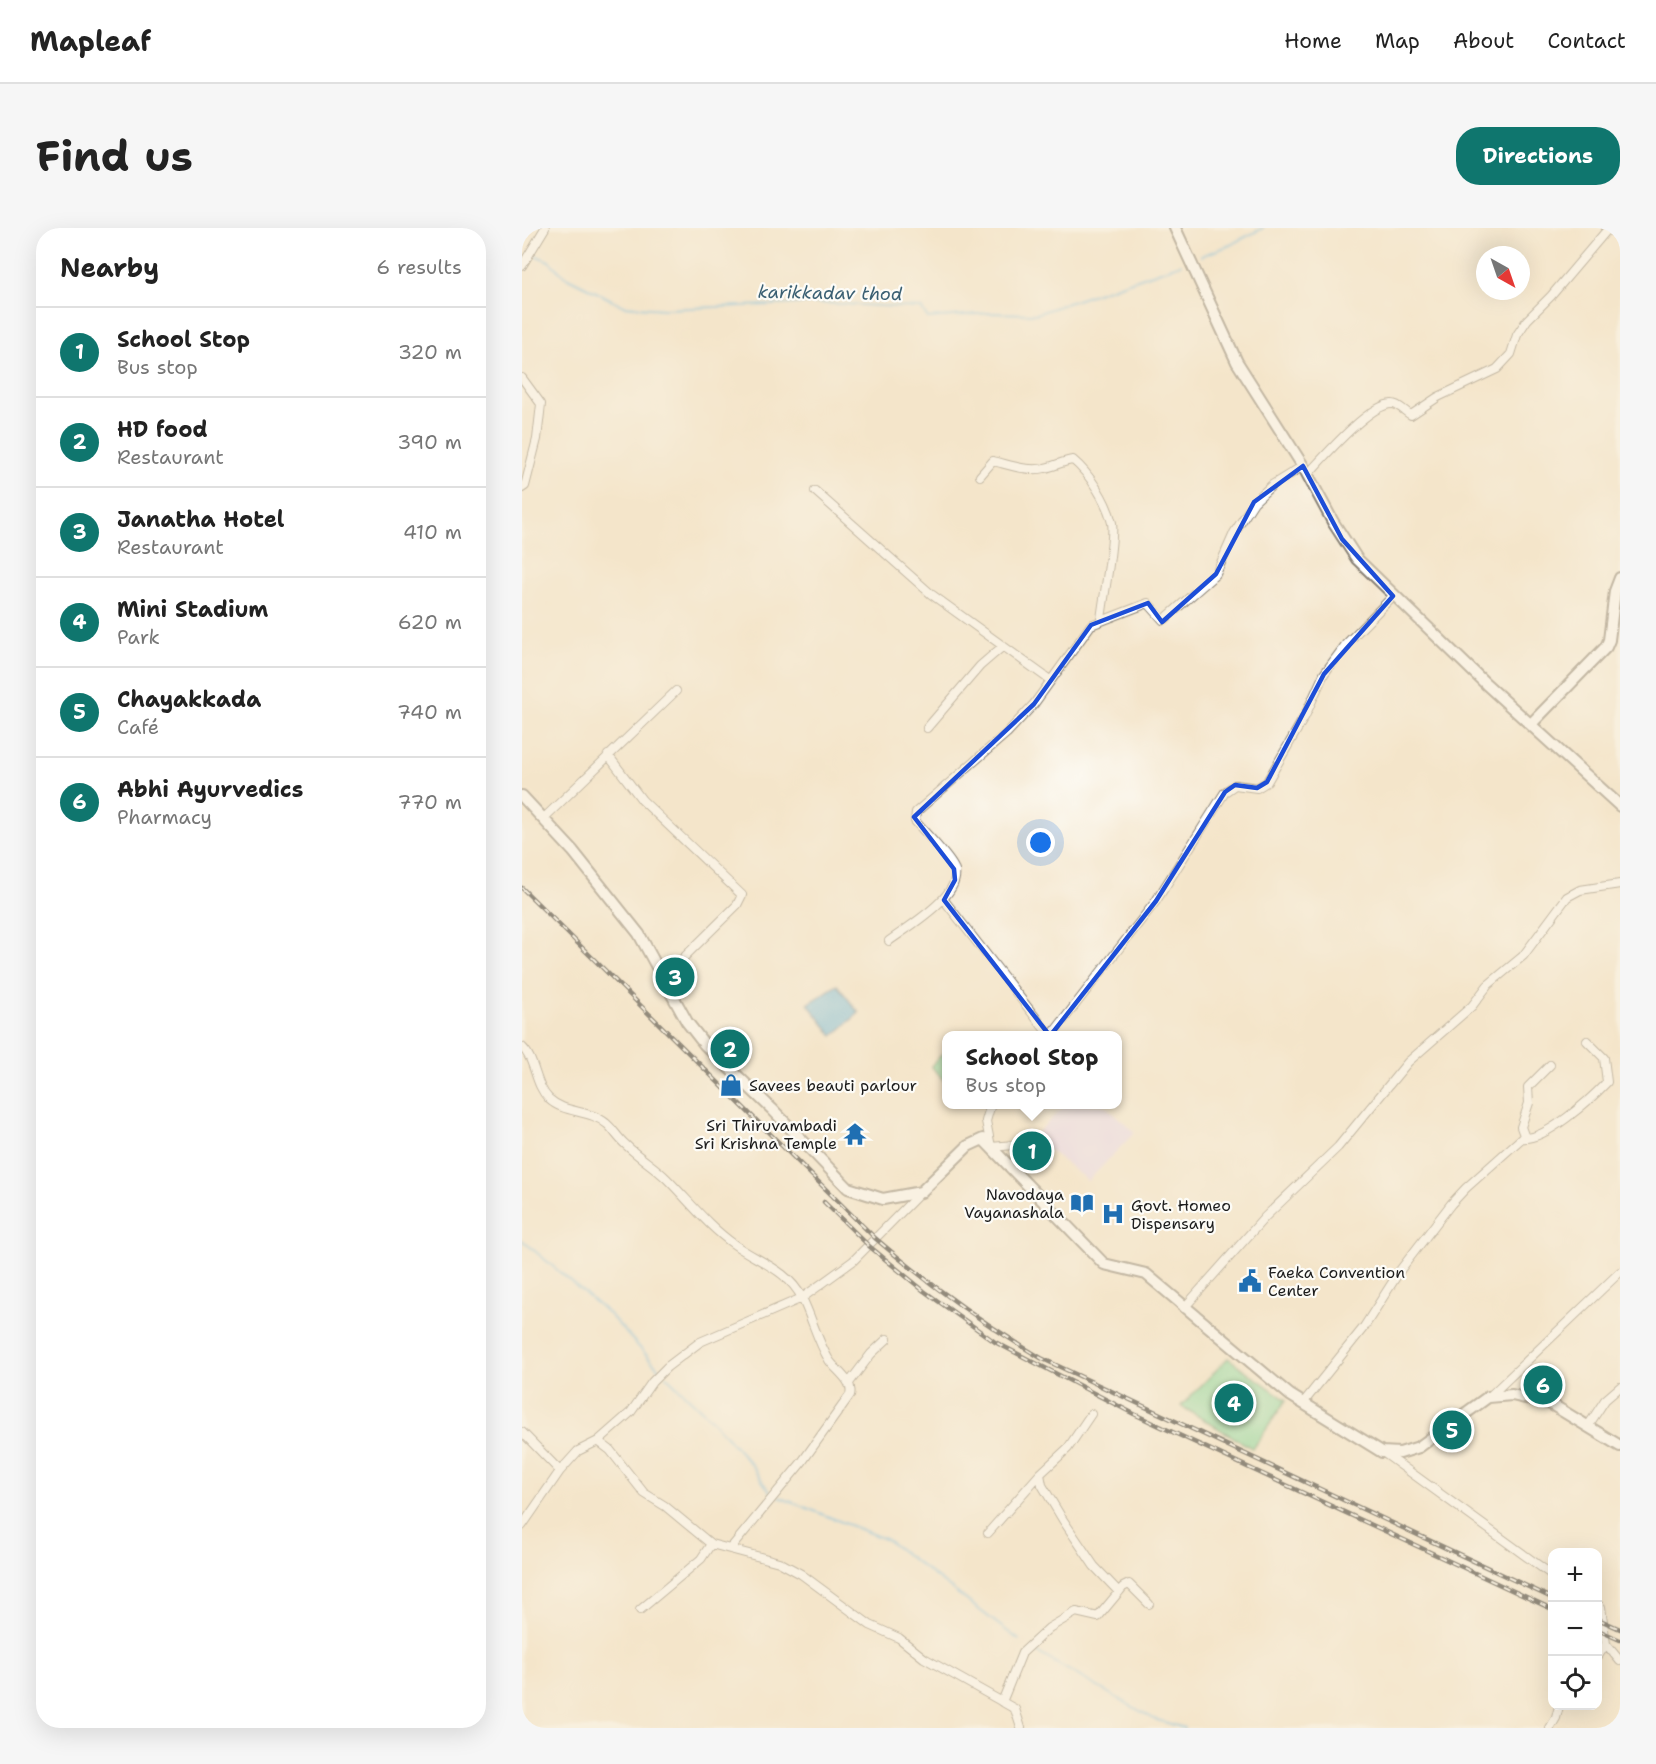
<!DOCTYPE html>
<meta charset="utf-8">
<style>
body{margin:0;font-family:"Shantell Sans",sans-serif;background:#f6f6f6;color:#222}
.controls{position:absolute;right:18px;bottom:18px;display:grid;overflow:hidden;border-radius:12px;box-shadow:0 6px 24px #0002}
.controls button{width:54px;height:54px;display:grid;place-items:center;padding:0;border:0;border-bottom:2px solid #e0e0e0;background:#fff;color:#222;font:30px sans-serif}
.compass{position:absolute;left:954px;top:18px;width:54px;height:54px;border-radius:50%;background:#fff;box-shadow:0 6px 24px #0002;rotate:140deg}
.you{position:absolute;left:519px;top:615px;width:21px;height:21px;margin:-15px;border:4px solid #fff;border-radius:50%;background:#1a73e8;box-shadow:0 0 0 9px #1a73e833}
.badge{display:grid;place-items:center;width:39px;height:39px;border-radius:50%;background:#0f766e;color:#fff;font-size:20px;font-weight:700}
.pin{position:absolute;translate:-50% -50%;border:3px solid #fff;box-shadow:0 2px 6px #0006}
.popup{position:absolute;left:420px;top:803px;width:180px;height:78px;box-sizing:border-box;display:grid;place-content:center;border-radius:12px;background:#fff;filter:drop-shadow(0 2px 4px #0005);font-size:20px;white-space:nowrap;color:#767676}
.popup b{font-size:22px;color:#222}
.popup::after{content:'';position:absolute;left:50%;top:100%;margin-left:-12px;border:12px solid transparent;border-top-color:#fff}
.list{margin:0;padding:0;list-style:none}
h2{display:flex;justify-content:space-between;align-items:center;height:78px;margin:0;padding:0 24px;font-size:26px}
h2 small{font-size:20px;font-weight:400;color:#767676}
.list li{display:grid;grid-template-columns:39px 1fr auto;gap:18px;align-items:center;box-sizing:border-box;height:90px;padding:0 24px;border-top:2px solid #e0e0e0}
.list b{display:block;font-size:22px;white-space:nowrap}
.list p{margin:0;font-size:20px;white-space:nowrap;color:#767676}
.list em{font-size:20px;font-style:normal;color:#767676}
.icon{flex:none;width:33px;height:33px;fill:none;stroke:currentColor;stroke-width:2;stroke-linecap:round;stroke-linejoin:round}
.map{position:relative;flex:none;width:1098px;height:1500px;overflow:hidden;border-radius:24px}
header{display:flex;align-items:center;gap:36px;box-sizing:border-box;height:84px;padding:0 30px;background:#fff;border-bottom:2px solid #e0e0e0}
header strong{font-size:28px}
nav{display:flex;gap:33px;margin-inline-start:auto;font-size:21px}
.intro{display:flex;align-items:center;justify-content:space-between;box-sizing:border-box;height:144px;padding:0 36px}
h1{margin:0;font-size:42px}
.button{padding:15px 27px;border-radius:24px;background:#0f766e;color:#fff;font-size:21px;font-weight:700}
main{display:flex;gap:36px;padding:0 36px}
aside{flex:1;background:#fff;border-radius:24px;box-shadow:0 6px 24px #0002}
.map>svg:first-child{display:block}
</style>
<header>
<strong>Mapleaf</strong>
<nav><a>Home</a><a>Map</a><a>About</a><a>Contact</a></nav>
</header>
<div class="intro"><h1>Find us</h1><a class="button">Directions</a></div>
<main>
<aside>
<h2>Nearby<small>6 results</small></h2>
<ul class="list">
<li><span class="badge">1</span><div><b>School Stop</b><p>Bus stop</p></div><em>320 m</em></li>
<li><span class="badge">2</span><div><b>HD food</b><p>Restaurant</p></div><em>390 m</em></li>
<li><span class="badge">3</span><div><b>Janatha Hotel</b><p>Restaurant</p></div><em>410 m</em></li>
<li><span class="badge">4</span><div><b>Mini Stadium</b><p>Park</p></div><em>620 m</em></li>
<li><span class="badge">5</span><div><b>Chayakkada</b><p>Café</p></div><em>740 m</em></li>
<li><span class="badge">6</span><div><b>Abhi Ayurvedics</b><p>Pharmacy</p></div><em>770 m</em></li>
</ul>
</aside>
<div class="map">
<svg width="1098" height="1500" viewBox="0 0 1098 1500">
<rect width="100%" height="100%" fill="#fdfcf7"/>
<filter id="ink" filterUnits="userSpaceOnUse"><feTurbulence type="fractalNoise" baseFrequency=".0167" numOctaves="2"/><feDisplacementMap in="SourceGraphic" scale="12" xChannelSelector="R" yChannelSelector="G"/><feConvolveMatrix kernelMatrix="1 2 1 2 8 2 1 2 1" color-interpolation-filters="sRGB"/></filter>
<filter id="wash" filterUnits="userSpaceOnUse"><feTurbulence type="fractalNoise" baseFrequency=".008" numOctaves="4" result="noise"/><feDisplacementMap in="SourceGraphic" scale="24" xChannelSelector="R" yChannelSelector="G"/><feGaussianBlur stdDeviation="1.35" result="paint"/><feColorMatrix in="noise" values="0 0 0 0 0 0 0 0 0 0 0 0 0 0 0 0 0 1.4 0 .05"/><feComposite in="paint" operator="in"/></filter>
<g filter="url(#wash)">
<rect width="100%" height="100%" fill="#f4e5cb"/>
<!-- built -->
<path fill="#e4d3f2" d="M544 876 582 877 613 904 566 953 511 909Z"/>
<!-- green -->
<path fill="#81d89c" stroke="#4e7a5c" stroke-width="1.5" d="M424 822V855L409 838Z
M706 1130 764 1172 731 1221 659 1178Z"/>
<!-- water -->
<path fill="#61b4dd" stroke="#3e687c" stroke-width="1.5" d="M315 757 337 785 311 808 286 776Z"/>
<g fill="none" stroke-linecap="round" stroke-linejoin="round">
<!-- stream -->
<path stroke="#61b4dd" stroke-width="2" d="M10 26 27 33 42 48 102 78 142 81 300 75 399 80 406 90 468 85 514 86 659 36
M679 28 706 18 741 0
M0 1012 88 1087 138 1142
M144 1148 186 1188 228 1235 248 1264
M257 1269 365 1312 497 1412
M511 1422 632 1491 662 1500"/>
</g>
</g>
<g filter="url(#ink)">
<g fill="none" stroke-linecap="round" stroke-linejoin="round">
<!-- street casing -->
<g stroke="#888074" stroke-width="10">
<path id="street" d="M0 38 23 0
M0 150 19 176 15 211 3 258 0 260
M785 247C801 230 847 176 870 176 877 176 883 184 889 187L916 169 975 141 989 126 995 107 1005 92 1029 68 1085 2 1092 3 1098 8
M458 248 471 233C488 237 507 244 523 240 533 238 541 233 551 232 568 246 585 274 590 295 593 310 581 372 579 392
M293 263 409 366 528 452
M405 500 458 438 480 419
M86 527 120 572 220 667 215 677 142 749
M22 590 154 463
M422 672 528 808
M367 713C384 700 443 666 432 640 425 626 404 606 393 593L394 584 485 505 512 476 569 397 626 375 641 392 644 390 694 346 712 305 732 274 750 257 781 238
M529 808 634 673 703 564 713 557 735 560 745 554 783 488 802 446 824 416 871 368
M0 819C14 832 12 856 27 871 43 886 68 881 85 896 91 901 96 910 103 916 116 929 132 938 145 951 168 974 186 998 213 1017 237 1034 266 1042 280 1070L178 1114 145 1139 130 1154 109 1184 76 1213
M469 876 464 893 469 919 504 916
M1000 910C1023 913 1069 871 1085 854L1082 830 1065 813
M662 1080 743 989 816 919 886 834 950 778 966 757 1001 728 1045 669 1058 662 1098 656
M327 1155 349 1126 365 1111
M967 1169 1098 1044
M781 1175 842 1099 879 1041 929 976 944 960 1000 910 1002 907 999 899 1007 875 1006 859 1028 837
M569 1186 546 1220 518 1246 520 1257 541 1292 572 1338 597 1364
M1066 1198 1083 1172 1098 1159
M0 1204 38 1243
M862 1225 1030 1347
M0 1298 38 1243 56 1223 76 1213 88 1222 122 1265 143 1278 189 1316 257 1334 279 1346 348 1397 377 1410 402 1430 493 1481 499 1500
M466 1305 518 1246
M208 1321 280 1234 328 1167C332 1153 314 1143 307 1132 295 1112 290 1090 280 1070L331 1033 398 965
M1076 1377 1079 1379 1084 1416 1098 1433
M118 1382 179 1331 189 1316
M1076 1428 1084 1416
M480 1474 500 1425 527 1400 554 1384 576 1389 601 1359 607 1356 627 1376
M1028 1500 1034 1490 1037 1478"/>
</g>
<!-- secondary casing -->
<g stroke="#888074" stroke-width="14">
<path id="secondary" d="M653 0 715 134 781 238 811 294 835 331 964 456 1098 578
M1010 495 1084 419 1087 412 1093 363 1098 350
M0 568 51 623 117 706 165 794 183 817 250 881 326 960 361 971 399 964 446 918 461 911 582 1036 624 1046 768 1167 860 1224 878 1225 897 1219 966 1169 990 1167 1029 1176 1098 1218"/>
</g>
<!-- street -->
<use href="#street" stroke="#fff" stroke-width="8"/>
<!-- secondary -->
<use href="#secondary" stroke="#fff" stroke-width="10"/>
<!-- rail casing -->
<g stroke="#1c1c1c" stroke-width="4.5">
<path id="rail" d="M0 660 353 1010C405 1055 459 1094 519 1130L1030 1370
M302 974 347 1018 402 1063 473 1114 612 1186 1030 1381
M1076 1391 1098 1401
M1076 1402 1098 1412"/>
</g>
<!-- rail -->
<use href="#rail" stroke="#fdfcf7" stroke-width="2" stroke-dasharray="7" stroke-linecap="butt"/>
</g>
</g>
<!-- marked area -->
<path d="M0 0H1098V1500H0ZM781 238 820 311 871 368 802 446 745 554 735 560 713 557 703 564 634 673 528 808 422 672 433 652 432 641 392 589 512 476 569 397 626 375 640 394 694 346 732 274Z" fill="#f4e5cb" fill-opacity=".55" fill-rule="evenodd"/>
<path fill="none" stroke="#1d4ed8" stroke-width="4.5" stroke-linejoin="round" d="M781 238 820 311 871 368 802 446 745 554 735 560 713 557 703 564 634 673 528 808 422 672 433 652 432 641 392 589 512 476 569 397 626 375 640 394 694 346 732 274Z"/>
<!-- icons -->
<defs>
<g id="shop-bare" transform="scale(1.8)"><path d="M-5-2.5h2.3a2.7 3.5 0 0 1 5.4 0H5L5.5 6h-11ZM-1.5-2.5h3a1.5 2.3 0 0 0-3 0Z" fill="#1f6fb2" stroke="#fdfcf7" stroke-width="2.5" paint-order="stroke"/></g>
<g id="temple-bare" transform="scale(1.8)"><path d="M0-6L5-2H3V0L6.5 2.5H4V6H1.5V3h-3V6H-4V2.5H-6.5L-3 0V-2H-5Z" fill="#1f6fb2" stroke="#fdfcf7" stroke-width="2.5" paint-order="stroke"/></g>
<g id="library-bare" transform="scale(1.8)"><path d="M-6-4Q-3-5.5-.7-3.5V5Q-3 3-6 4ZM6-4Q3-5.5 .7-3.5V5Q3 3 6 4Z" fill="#1f6fb2" stroke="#fdfcf7" stroke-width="2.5" paint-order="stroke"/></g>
<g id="hospital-bare" transform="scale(1.8)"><path d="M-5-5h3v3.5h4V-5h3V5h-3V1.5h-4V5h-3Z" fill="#1f6fb2" stroke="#fdfcf7" stroke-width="2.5" paint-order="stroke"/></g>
<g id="civic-bare" transform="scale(1.8)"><path d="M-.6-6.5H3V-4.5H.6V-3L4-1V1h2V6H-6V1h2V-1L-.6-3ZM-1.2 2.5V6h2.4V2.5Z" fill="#1f6fb2" stroke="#fdfcf7" stroke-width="2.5" paint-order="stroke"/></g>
</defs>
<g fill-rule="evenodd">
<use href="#shop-bare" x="209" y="857"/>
<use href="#temple-bare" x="333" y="906"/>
<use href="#library-bare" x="560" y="975"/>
<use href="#hospital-bare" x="591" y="986"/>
<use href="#civic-bare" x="728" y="1053"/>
</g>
<g text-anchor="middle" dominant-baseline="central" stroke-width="4.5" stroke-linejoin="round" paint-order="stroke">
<!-- poi labels -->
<g font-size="16" fill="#1c1c1c" stroke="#fdfcf7" text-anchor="start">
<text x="227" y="857">Savees beauti parlour</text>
<text x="315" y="897" text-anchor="end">Sri Thiruvambadi<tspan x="315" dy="18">Sri Krishna Temple</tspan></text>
<text x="542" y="966" text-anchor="end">Navodaya<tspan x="542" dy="18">Vayanashala</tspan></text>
<text x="609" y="977">Govt. Homeo<tspan x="609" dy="18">Dispensary</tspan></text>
<text x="746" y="1044">Faeka Convention<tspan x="746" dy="18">Center</tspan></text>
</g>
<!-- water labels -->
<g font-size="18" font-style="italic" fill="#3b6073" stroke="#fdfcf7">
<text transform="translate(308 65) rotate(1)">karikkadav thod</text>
</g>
</g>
</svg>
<div class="controls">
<button>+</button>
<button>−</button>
<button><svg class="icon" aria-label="locate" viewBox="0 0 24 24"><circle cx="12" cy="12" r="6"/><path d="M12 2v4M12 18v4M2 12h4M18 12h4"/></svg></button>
</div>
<svg class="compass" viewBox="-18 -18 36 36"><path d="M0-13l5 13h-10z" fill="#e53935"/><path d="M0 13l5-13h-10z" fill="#767676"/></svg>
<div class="you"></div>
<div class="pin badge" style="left:510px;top:923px">1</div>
<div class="popup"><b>School Stop</b>Bus stop</div>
<div class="pin badge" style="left:208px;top:821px">2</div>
<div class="pin badge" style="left:153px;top:749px">3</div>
<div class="pin badge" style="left:712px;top:1175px">4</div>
<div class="pin badge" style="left:930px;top:1202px">5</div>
<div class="pin badge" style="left:1021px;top:1157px">6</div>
</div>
</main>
